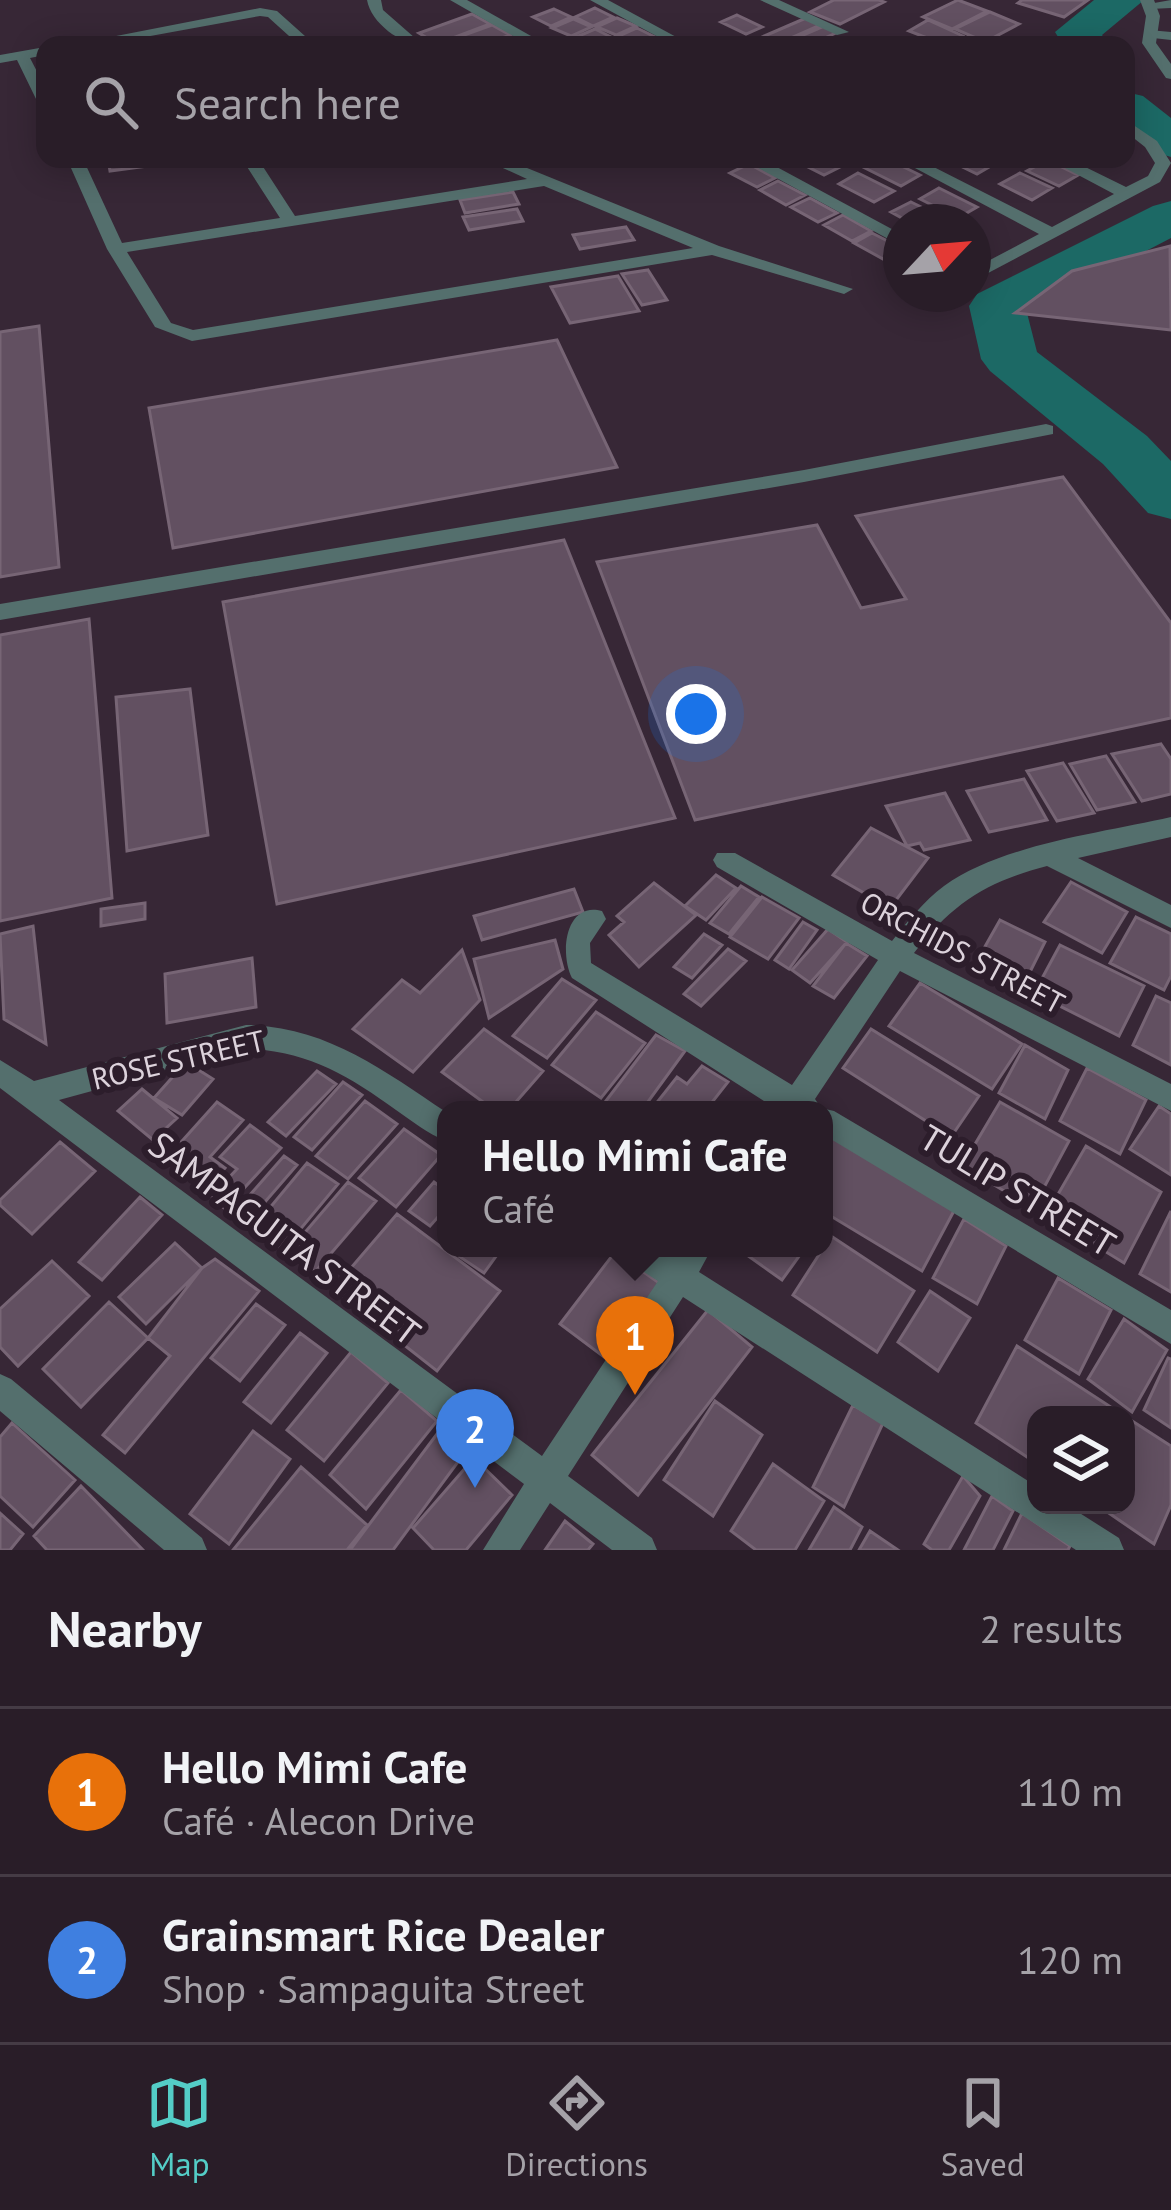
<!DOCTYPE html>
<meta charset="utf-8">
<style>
body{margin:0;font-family:"PT Sans",sans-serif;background:#352a34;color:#f1f3f6}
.controls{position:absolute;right:36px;bottom:36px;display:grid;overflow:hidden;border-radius:24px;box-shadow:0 6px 30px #0003}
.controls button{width:108px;height:108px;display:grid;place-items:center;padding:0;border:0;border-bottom:3px solid #453b45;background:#291d28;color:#f1f3f6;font:60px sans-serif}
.compass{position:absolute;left:883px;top:204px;width:108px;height:108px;border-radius:50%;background:#291d28;box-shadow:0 6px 30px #0003;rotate:64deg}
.you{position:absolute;left:696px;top:714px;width:42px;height:42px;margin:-30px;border:9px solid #fff;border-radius:50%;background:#1a73e8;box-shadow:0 0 0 18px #1a73e833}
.badge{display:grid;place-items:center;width:78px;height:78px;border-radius:50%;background:#54cdc7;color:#fff;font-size:39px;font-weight:700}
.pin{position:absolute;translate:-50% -99px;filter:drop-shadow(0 3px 6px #0008)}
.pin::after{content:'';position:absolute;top:63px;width:42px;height:36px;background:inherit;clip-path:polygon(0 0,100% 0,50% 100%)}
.popup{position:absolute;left:437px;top:1101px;width:396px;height:156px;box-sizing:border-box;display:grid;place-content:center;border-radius:24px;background:#291d28;filter:drop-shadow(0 3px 9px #0005);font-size:39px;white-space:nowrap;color:#a5a2a8}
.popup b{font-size:45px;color:#f1f3f6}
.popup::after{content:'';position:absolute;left:50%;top:100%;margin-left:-24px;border:24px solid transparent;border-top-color:#291d28}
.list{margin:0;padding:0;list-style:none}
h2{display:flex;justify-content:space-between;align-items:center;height:156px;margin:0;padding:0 48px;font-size:51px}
h2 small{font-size:39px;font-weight:400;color:#a5a2a8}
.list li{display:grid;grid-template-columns:78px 1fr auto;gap:36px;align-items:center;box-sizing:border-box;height:168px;padding:0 48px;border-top:3px solid #453b45}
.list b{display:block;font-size:45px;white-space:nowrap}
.list p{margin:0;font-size:39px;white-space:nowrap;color:#a5a2a8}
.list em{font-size:39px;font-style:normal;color:#a5a2a8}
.icon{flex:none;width:66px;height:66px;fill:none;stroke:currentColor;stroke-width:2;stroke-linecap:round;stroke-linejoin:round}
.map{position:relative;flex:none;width:1171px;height:1550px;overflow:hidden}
.search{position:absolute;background:#291d28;box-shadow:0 6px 30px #0003;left:36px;right:36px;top:36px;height:132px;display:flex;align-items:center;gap:30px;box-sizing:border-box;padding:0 42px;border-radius:24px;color:#a5a2a8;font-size:45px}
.sheet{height:492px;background:#291d28}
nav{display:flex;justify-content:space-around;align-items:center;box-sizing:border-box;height:168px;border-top:3px solid #453b45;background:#291d28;font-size:33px;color:#a5a2a8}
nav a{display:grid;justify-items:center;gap:6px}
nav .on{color:#54cdc7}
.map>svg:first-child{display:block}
</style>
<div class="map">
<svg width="1171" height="1550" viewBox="0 0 1171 1550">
<rect width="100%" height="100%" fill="#372736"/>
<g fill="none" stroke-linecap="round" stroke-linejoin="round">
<!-- river -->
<path fill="#1c6965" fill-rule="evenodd" d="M1094 0H1144L1102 35 1109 45H1063L1055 32Z
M1126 92 1143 96 1171 118V157L1154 152 1126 130Z
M1171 201V238L1027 313 1037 352 1147 436 1171 461V519L1148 513 1103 464 990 371 981 359 969 306 977 294 1153 206Z"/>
</g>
<!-- building -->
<path fill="#625061" stroke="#776575" stroke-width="3" d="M834 0H879L884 2 840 24 810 12Z
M958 0 987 11 952 29 923 17Z
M1022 0H1088L1064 17 1018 3Z
M595 8 613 17 593 26 575 17Z
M554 9 571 17 551 26 533 17Z
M990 12 1019 24 985 42 955 29Z
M472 14 490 24 437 44 419 33Z
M737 15 762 27 746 34 721 22Z
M617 18 636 26 616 35 597 27Z
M806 18 820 25 777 44 762 37Z
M573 19 591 27 571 36 552 28Z
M928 20 963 36 958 43H940L909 31Z
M492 25 510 35 484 45 439 44Z
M824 26 838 32 809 45H780Z
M637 28 655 37 638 45 617 37Z
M595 29 613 38 597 45 574 38Z
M108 159H162L163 164 110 171Z
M792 159H832L844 165 824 175Z
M882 159H887L920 175 901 186 865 168Z
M946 159H989L996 163 977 174Z
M1047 160 1078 175 1059 186 1027 171Z
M749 164 775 178 757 187 730 173Z
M858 173 894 191 874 202 839 184Z
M1020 173 1052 188 1032 200 1000 184Z
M778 181 805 195 786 205 760 190Z
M939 188 977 207 958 218 920 199Z
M513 192 519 204 465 213 460 200Z
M810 198 837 213 818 222 791 207Z
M911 202 948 220 909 222 891 212Z
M517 209 523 221 469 230 463 217Z
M843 215 871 231 852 241 824 225Z
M626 227 634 240 580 249 573 235Z
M872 233 901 248V249L883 259 854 243Z
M1170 246 1171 330 1015 313 1072 271Z
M648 270 667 300 642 305 622 274Z
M618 276 639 311 570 323 551 287Z
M39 326 59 567 0 577V332Z
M557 340 617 467 173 548 149 408Z
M1063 477 1171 623V718L695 820 597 562 817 525 861 608 906 599 856 516Z
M564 540 675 818 277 904 223 602Z
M89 619 112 898 0 921V635Z
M190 689 208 835 127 851 116 697Z
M1161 744 1171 759V794L1142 801 1112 754Z
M1106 756 1135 802 1097 810 1070 764Z
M1063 763 1094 813 1057 821 1027 771Z
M1024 779 1047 820 989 832 967 791Z
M945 793 970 840 924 850 920 843 907 846 886 806Z
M871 828 928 858 890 908 833 875Z
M716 875 736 888 706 920 685 906Z
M1071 882 1127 912 1102 953 1044 922Z
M654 883 696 915 639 967 609 935 624 922 617 916Z
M741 886 759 897 729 934 710 923Z
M574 889 583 912 482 940 474 916Z
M762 897 799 918 768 959 730 937Z
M145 903V919L101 926V909Z
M1136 917 1171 934V976L1164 990 1110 963Z
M1000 920 1045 942 1026 980 979 957Z
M803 922 817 930 789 969 775 960Z
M33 926 46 1044 4 1019 0 934Z
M828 929 847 942 810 983 792 970Z
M704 934 722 945 692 978 674 967Z
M555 940 563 969 489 1018 474 959Z
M846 943 867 956 834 998 813 986Z
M1060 945 1144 986 1119 1036 1034 993Z
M728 949 746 961 701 1006 684 994Z
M462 950 480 1000 413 1072 353 1029 402 980 420 993Z
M252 958 256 1007 167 1023 165 974Z
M562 979 596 1000 547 1058 513 1036Z
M920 983 1022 1044 992 1089 889 1026Z
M1156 996 1171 1003V1065L1133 1045Z
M596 1012 645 1043 601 1098 552 1065Z
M484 1029 543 1071 509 1110H494L442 1072Z
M871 1029 979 1096 951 1137 843 1068Z
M656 1035 685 1051 642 1110H599Z
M1025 1045 1068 1070 1045 1119 999 1093Z
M186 1062 213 1079 182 1115 154 1098Z
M702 1066 728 1082 706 1110H651L677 1077 687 1084Z
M1087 1068 1146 1100 1120 1154 1060 1121Z
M317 1071 336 1084 286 1136 268 1122Z
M343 1082 362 1095 312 1150 294 1137Z
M142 1089 177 1118 153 1140 118 1111Z
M365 1101 397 1124 348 1179 316 1156Z
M217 1102 243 1120 210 1157 225 1168 207 1189 165 1160Z
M1000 1102 1069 1141 1033 1208 962 1166Z
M1159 1106 1171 1114V1175L1130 1149Z
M250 1125 281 1148 225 1209 211 1197 237 1169 220 1157Z
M404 1129 441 1155 396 1207 359 1178Z
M824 1131 956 1207 922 1271 824 1212Z
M60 1142 95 1171 32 1234 0 1205V1200Z
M1086 1146 1161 1192 1124 1263 1046 1215Z
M284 1156 297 1165 258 1210 249 1196Z
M307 1163 338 1184 283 1250 253 1228Z
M348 1182 376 1201 315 1272 289 1251Z
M434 1182 446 1191V1208L430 1226 409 1211Z
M140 1197 162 1215 102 1280 79 1262Z
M1171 1211V1292L1140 1274Z
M397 1214 500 1291 437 1371 333 1289Z
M964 1219 1006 1246 977 1304 933 1278Z
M831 1236 914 1291 877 1352 793 1295Z
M175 1243 202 1268 146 1324 119 1297Z
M467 1248H502L484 1273 460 1257Z
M737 1248H805L782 1280Z
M615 1252 662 1285 608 1360 560 1324Z
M215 1259 259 1291 125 1453 103 1435 170 1356 148 1338 202 1268Z
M52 1261 89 1296 18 1366 0 1347V1309Z
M1058 1278 1111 1310 1079 1374 1025 1340Z
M930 1291 970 1318 938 1371 898 1342Z
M109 1302 148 1338 81 1407 43 1369Z
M256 1304 285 1325 240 1381 211 1358Z
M708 1310 752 1347 638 1495 592 1455Z
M1124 1319 1167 1350 1132 1412 1088 1379Z
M300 1333 327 1353 271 1423 244 1402Z
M1017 1346 1123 1415H1036V1463L976 1423Z
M351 1352 388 1383 324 1461 287 1430Z
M1168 1358 1171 1359V1428L1144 1410Z
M401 1390 437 1421 366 1509 330 1475Z
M715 1401 762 1435 713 1516 664 1480Z
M853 1405 883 1423 844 1507 813 1487Z
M1126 1417 1171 1446V1505L1154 1544 1097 1505H1126Z
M12 1423 75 1480 33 1527 0 1496V1437Z
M443 1426 469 1447 393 1550H350Z
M253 1431 290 1459 229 1544 190 1514Z
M474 1458 512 1495 466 1550H434L413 1528Z
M773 1464 824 1501 795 1550H756L731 1531Z
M301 1467 367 1525 347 1550H233Z
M963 1476 980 1496 949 1550H932L924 1544Z
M81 1486 143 1550H47L34 1536Z
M992 1496 1013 1511 993 1550H964Z
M834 1507 862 1527 850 1550H809Z
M0 1513 23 1534 10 1550H0Z
M1022 1513 1070 1546 1068 1550H1004Z
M565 1521 593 1544 588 1550H545Z
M870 1531 898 1550H859Z"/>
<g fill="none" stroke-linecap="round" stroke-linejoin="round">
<!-- service -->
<path fill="#546f6d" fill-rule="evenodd" d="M760 0H779L849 32 837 35Z
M1171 0V8L1150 9 1143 5Z
M1149 30 1171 32V40L1144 37V31Z
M1046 424 1053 426V434L804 482 0 620V604L804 470Z"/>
<!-- minor -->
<path fill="#546f6d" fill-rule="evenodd" d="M367 0H381L383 10 423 45C401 45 371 23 367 0Z
M450 0H467L547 45H529Z
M590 0H608L691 45H673Z
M260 8 277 11 315 45H299L268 17 260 16 101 45H70Z
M45 47V55L30 58 45 87V106L37 101 17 60 0 63V55Z
M1126 120 1157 141 1171 163 1160 182 973 281V269L1039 234 898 159H918L1052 227 1114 194 1048 159H1069L1126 187 1148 176 1155 163 1145 147 1126 132Z
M67 159H83L122 243 280 218 242 159H258L295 216 527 179 483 159H505L719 246 853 289 844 294 712 255 192 341 155 327 107 249ZM544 186 693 248 193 330 171 323 127 252Z
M742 159H762L901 234V246Z
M1171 817V837L1078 858 1171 905V928L1047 866C986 882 953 903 914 953L1171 1084V1111L900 971 815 1099 821 1108 834 1111 1171 1310V1344L824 1135V1110H778L572 978C559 952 566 901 602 911L606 919 590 943 591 963 792 1085 878 960 717 867 713 860 717 853H735L892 941C908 921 924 901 944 886 1002 844 1102 833 1171 817Z
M246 1025C325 1026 383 1070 446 1112V1141C428 1134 412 1121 396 1110 349 1076 306 1050 246 1049L59 1100 542 1456 658 1281 622 1258 618 1248H660L674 1257 680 1248H712L699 1272 1036 1486V1505H1067L1119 1538 1124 1550H1076L683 1297 568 1476 652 1538 657 1550H612L550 1503 520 1550H483L524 1484 0 1088V1060L34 1081Z
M0 1374 11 1379 202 1538 207 1550H164L0 1411Z"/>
<!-- tertiary -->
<path fill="#546f6d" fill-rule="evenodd" d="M1140 0H1154L1160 16 1156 43 1171 64V79L1166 78 1142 43 1146 16Z"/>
</g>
<g text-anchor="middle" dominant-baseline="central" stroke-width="12" stroke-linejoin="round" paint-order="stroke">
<!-- street labels -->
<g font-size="30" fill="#dcd2db" stroke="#2c1d2b">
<text transform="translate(963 952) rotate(28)">ORCHIDS STREET</text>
<text transform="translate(178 1059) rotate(-13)">ROSE STREET</text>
</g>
<!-- near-street labels -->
<g font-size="36" fill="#dcd2db" stroke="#2c1d2b">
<text transform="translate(1018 1190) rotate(31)">TULIP STREET</text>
<text transform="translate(285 1238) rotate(37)">SAMPAGUITA STREET</text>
</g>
</g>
</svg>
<div class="controls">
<button><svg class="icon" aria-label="layers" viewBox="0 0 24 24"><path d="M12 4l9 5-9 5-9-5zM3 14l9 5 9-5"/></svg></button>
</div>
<svg class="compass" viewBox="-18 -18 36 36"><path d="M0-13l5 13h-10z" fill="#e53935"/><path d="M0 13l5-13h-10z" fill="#a5a2a8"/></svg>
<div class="you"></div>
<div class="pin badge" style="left:635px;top:1395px;background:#e8710a">1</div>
<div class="popup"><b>Hello Mimi Cafe</b>Café</div>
<div class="pin badge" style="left:475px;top:1488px;background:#3f7fe0">2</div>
<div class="search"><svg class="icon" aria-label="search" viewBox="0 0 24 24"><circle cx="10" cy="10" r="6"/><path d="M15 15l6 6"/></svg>Search here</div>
</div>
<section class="sheet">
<h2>Nearby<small>2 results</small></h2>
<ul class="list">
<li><span class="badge" style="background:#e8710a">1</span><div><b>Hello Mimi Cafe</b><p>Café · Alecon Drive</p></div><em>110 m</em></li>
<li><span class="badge" style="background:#3f7fe0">2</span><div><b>Grainsmart Rice Dealer</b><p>Shop · Sampaguita Street</p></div><em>120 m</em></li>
</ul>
</section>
<nav>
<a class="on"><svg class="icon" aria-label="map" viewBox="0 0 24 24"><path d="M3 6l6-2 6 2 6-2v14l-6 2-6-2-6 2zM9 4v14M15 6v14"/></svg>Map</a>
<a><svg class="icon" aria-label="directions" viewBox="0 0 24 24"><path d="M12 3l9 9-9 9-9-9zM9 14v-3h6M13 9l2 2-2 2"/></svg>Directions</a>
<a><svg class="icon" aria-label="saved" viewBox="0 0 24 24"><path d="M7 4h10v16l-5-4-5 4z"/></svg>Saved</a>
</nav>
